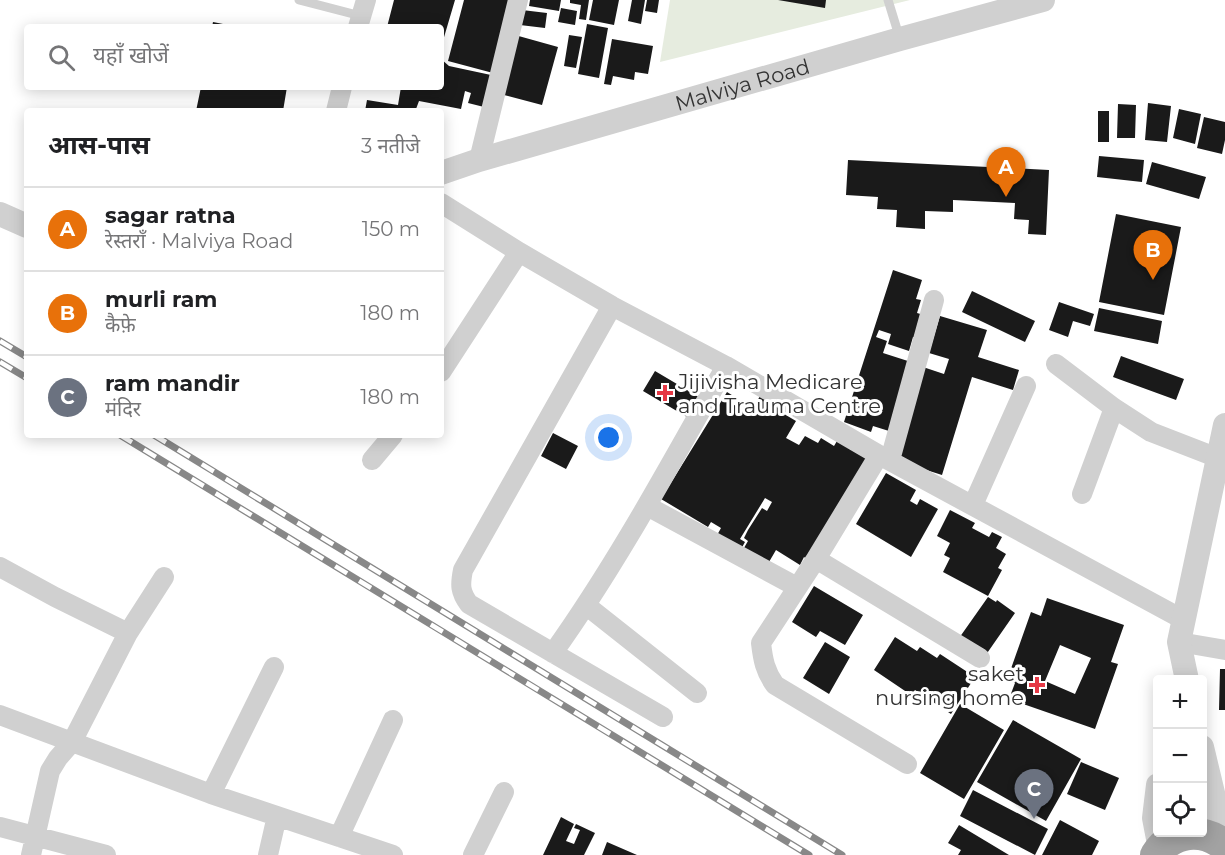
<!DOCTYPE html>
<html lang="hi">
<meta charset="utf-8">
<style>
body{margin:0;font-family:Montserrat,"Noto Sans Devanagari",sans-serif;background:#f6f6f6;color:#202124}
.controls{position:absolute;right:18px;bottom:18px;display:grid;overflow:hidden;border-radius:6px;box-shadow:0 3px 15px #0003}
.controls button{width:54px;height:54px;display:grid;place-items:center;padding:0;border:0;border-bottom:2px solid #e0e0e0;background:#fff;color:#202124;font:30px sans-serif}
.you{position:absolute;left:609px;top:438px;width:21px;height:21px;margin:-15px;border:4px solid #fff;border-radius:50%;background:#1a73e8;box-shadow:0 0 0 9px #1a73e833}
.badge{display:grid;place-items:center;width:39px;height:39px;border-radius:50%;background:#e63946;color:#fff;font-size:20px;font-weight:700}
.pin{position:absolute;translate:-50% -50px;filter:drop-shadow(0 2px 3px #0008)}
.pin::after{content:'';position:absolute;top:32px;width:21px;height:18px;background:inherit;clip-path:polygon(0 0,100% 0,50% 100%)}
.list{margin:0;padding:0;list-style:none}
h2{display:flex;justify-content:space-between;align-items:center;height:78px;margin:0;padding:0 24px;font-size:26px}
h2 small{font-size:20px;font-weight:400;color:#757577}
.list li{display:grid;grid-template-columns:39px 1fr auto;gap:18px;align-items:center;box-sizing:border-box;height:84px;padding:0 24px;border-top:2px solid #e0e0e0}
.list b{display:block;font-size:22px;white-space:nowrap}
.list p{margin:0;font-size:20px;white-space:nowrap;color:#757577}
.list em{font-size:20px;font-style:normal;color:#757577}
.icon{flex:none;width:33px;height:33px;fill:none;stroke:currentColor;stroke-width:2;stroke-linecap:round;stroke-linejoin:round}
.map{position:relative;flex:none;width:1225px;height:855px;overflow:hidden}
.search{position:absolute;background:#fff;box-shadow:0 3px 15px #0003;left:24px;top:24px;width:420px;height:66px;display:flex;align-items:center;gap:15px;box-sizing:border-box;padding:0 21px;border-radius:6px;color:#757577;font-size:22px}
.panel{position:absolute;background:#fff;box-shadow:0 3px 15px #0003;left:24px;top:108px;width:420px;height:330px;border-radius:6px}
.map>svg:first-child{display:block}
</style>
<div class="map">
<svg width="1225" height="855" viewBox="0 0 1225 855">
<rect width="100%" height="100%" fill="#fff"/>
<!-- green -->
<path fill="#e6ecdf" d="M670 0H910L660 62Z"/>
<!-- building -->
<path fill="#1a1a1a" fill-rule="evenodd" d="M394 0H455L442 44 441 27H387Z
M464 0H512L493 73 448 61Z
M530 0H561L559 11 529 6Z
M570 0H589L586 20 579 19 581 5 570 3Z
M593 0H619L614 25 589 20Z
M632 0H645L641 24 628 21Z
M647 0H659L657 13 645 11Z
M778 0H826L825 8Z
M561 8 577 11 575 25 558 22Z
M522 10 547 13 545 28 520 25Z
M213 22 233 26V27H212Z
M587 24 608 28 599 78 578 74Z
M515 35 558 47 542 105 500 94Z
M569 35 582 37 576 68 564 66Z
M612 39 653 46 648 74 635 72 634 80 613 76 611 85 604 84Z
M441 59 449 66 491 75 484 107 468 103 471 93 465 91 461 109 419 101 416 109 422 111H365L367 100 398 105 401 87H441Z
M201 87H287L283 111H196Z
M1148 103 1171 106 1167 142 1145 140Z
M1118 104 1136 105 1135 138H1117Z
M1179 109 1201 114 1195 144 1173 138Z
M1098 111H1109V142H1098Z
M1204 117 1225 122V140L1222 154 1197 148Z
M1099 156 1144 160 1142 182 1097 177Z
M848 160 1049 170 1046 235 1028 234 1029 220 1014 219 1015 203 953 200V212L925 211V229L896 227 897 210 877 209 878 197 846 195Z
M1152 162 1206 177 1199 199 1146 184Z
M1116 214 1181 227 1164 315 1099 302Z
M893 270 922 280 916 299 921 300 917 313 924 315 917 338 913 337 909 351 888 344 891 334 879 330 876 337 887 341 883 353 911 362 889 431 873 426 871 432 844 422Z
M972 291 1035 321 1025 342 962 312Z
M1059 302 1094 314 1090 326 1073 321 1068 337 1049 330Z
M1099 308 1162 321 1158 344 1094 331Z
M940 316 987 330 978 357 1019 370 1013 390 972 377 942 475 895 460 923 367 944 374 949 359 929 353Z
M1121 356 1184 379 1176 400 1113 377Z
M655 371 704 400 692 420 643 391Z
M727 392 735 397 731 403 749 414 762 393 782 405 779 411 796 421 786 438 799 445 805 436 818 443 821 438 834 446 837 441 867 459 809 561 804 557 800 565 776 550 769 562 741 553 748 541 744 538 748 530 762 508 767 511 772 502 765 498 740 539 745 542 740 551 716 537 721 528 711 522 708 527 661 499Z
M553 433 578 446 566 469 541 456Z
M886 473 916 490 910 501 917 505 920 499 938 509 911 557 856 524Z
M950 510 975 523 972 528 989 537 992 532 1002 537 996 548 1006 554 998 568 1002 570 988 596 943 572 950 558 944 555 950 543 937 536Z
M814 586 863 615 845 645 820 631 816 637 792 622Z
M988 597 996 602 997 600 1015 613 983 659 957 641Z
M1047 598 1124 625 1111 662 1118 664 1095 729 1009 699 1015 683 1007 680 1031 612 1041 616ZM1060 645 1091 658 1075 694 1045 681Z
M895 637 917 651 920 647 937 658 940 654 975 677 951 714 915 690 911 695 874 670Z
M825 642 850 657 829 694 803 678Z
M1220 669H1225V710H1219Z
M960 704 1004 730 964 799 920 773Z
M1013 720 1081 759 1046 821 977 782Z
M1081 762 1119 778 1105 810 1067 794Z
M973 790 1048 829 1035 855 960 816Z
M561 817 574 824 566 841 574 844 580 830 574 828 576 824 595 833 584 855H543Z
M1060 820 1099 841 1092 855H1042Z
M959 825 1009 855H958L961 850 948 843Z
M607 842 637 855H602Z"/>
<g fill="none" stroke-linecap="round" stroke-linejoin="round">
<!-- service -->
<path stroke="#d0d0d0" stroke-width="9" d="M299 0 361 16
M888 0 900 39"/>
<!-- minor -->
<path stroke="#d0d0d0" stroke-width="20" d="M358 27 366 0
M336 111 342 87
M479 160 518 0
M441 203 519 252 612 306 726 366 879 455 1184 620
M612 306 463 570C460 585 460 592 469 604L663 717
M1056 364 1114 408 1151 432 1218 458
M441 372 519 252
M879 455 816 559 761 643C763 660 765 671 775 685L907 764
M372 460 393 435
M890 460 934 300
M1082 494 1114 408
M973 505 1026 386
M647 506 797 587
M816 559 980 658
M0 567 55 597 128 633
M587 606 697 693
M1179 642 1225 650
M553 653C618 562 671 463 726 366
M0 715 211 794 393 855
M211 794 274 667
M0 827 106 855
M339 837 393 720
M31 855 50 771 58 758 72 742 128 633 164 577
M268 855 277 816
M473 855 504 792"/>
<!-- tertiary -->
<g stroke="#d0d0d0" stroke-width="24">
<path id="s1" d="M441 173 479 160 900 39 1043 0"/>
<path d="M0 214 27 226"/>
<path d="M1187 680 1179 642 1225 425"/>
<path d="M1202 747 1225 843"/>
<path d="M1158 785 1154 818 1160 849"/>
</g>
<!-- trunk -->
<path stroke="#a2a2a2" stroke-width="32" d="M1156 855C1172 830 1203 827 1225 846"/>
<!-- rail casing -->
<g stroke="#888" stroke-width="7">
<path id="rail" d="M0 341 27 357
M0 362 27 378
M120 435 809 855
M154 435 842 855"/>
</g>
<!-- rail -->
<use href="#rail" stroke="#fff" stroke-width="4.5" stroke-dasharray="14" stroke-linecap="butt"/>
</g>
<!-- markers -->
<g fill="#e63946" stroke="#fff" stroke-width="2">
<path d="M662 384h6v6h6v6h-6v6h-6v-6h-6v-6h6z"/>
<path d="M1034 676h6v6h6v6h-6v6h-6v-6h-6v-6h6z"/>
</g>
<g text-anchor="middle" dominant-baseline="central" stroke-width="6" stroke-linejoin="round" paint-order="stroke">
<!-- street labels -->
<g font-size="21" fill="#333" stroke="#fff">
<text stroke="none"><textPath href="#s1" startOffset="314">Malviya Road</textPath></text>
</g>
<!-- poi labels -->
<g font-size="21" fill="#333" stroke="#fff" text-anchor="start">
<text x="678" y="381">Jijivisha Medicare<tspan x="678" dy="24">and Trauma Centre</tspan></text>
<text x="1024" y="673" text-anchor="end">saket<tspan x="1024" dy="24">nursing home</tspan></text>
</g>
</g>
</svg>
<div class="controls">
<button>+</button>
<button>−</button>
<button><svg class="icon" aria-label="locate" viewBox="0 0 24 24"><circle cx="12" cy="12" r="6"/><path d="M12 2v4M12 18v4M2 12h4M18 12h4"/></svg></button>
</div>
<div class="you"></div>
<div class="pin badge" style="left:1006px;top:197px;background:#e8710a">A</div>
<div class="pin badge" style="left:1153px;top:280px;background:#e8710a">B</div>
<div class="pin badge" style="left:1034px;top:819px;background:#6b7280">C</div>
<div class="search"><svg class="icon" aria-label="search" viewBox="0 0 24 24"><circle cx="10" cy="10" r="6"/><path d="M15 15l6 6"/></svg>यहाँ खोजें</div>
<section class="panel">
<h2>आस-पास<small>3 नतीजे</small></h2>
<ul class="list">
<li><span class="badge" style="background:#e8710a">A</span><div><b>sagar ratna</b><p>रेस्तराँ · Malviya Road</p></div><em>150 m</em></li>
<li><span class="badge" style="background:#e8710a">B</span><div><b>murli ram</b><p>कैफ़े</p></div><em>180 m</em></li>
<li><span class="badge" style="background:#6b7280">C</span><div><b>ram mandir</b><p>मंदिर</p></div><em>180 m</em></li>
</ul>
</section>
</div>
